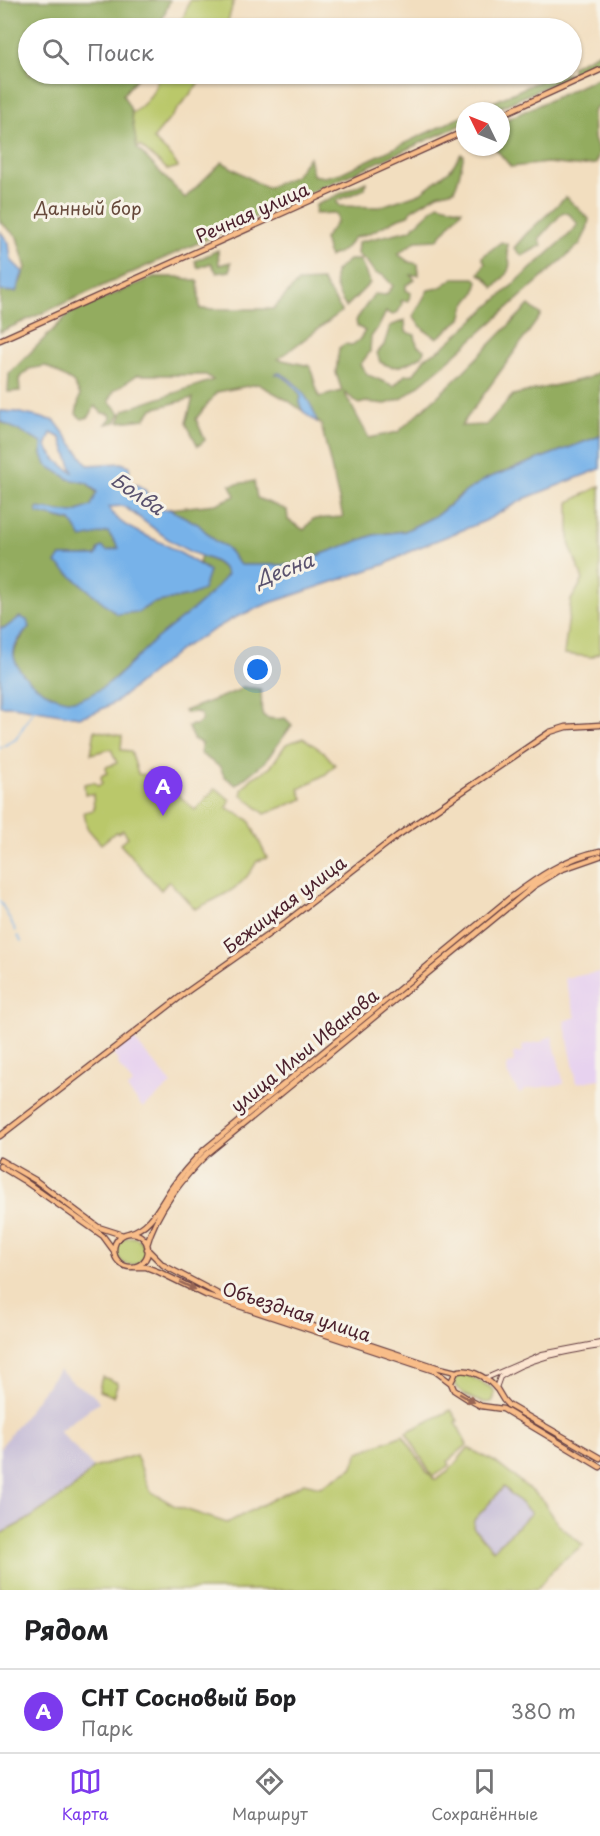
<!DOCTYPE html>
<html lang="ru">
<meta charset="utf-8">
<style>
body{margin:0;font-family:"Playpen Sans",sans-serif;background:#f2f2f2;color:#202124}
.compass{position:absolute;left:456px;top:102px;width:54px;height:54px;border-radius:50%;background:#fff;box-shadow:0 2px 4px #0004;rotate:313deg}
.you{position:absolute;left:258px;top:670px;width:21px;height:21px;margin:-15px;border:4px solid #fff;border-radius:50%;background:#1a73e8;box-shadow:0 0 0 9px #1a73e833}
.badge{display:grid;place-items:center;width:39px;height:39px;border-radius:50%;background:#7c3aed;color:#fff;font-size:20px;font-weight:700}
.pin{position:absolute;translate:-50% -50px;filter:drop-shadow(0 2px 3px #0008)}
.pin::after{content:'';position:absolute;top:32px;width:21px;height:18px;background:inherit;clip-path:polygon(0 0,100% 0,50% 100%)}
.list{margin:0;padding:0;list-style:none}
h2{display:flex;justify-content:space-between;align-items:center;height:78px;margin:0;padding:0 24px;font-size:26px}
h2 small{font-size:20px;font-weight:400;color:#757577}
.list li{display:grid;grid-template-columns:39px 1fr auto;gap:18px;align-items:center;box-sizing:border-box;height:84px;padding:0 24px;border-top:2px solid #e0e0e0}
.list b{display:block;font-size:22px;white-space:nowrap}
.list p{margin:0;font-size:20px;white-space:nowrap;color:#757577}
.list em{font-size:20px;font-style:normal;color:#757577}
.icon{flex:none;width:33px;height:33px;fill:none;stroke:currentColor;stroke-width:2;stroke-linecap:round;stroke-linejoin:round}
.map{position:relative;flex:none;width:600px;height:1590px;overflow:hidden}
.search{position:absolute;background:#fff;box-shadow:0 2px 4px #0004;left:18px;right:18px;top:18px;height:66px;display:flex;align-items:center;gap:15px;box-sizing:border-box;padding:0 21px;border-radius:33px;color:#757577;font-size:22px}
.sheet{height:162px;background:#fff}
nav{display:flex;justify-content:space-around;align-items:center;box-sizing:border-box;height:84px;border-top:2px solid #e0e0e0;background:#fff;font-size:16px;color:#757577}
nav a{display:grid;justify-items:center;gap:3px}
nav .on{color:#7c3aed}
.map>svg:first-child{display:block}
</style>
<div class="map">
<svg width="600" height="1590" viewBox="0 0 600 1590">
<rect width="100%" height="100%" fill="#f7f3e8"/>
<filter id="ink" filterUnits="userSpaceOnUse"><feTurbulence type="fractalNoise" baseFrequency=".0167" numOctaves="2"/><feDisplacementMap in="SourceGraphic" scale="12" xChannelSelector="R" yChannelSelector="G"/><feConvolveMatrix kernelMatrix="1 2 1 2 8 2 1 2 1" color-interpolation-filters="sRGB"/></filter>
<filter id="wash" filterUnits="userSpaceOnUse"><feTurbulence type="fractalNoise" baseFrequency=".008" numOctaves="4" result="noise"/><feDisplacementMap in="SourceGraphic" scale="24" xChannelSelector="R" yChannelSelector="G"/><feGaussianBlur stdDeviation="1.35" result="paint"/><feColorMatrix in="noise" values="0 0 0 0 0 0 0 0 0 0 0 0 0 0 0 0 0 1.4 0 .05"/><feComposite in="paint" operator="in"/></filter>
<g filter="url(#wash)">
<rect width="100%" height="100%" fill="#f2debf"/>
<!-- built -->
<path fill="#e7d2ef" d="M600 972V1079L577 1083 564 1021 576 1017 564 978Z
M552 1036 564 1084 527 1089 519 1093 508 1075 506 1067 508 1064 514 1063 513 1053 523 1052 522 1045 544 1041V1039Z
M132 1037 172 1084 143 1108 127 1089 133 1084 119 1066 118 1060 113 1055Z"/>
<!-- industrial -->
<path fill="#c8bfd8" d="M59 1370 75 1384 95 1396 99 1402 59 1431 94 1468 70 1491 25 1521 0 1534V1448Z
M504 1487 531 1513 493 1551 473 1527 474 1520Z"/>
<!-- green -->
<path fill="#bac86b" stroke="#82744b" stroke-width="1.5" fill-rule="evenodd" d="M190 0H234L226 28H179Z
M158 74H204L196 87 153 139 171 156 178 167 168 170 140 146 121 157 128 116C145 105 156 94 158 74Z
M600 486V652L592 657 564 654 571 600 583 580 569 543V502Z
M95 730 122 736 121 750 131 751 138 774 145 775 150 770 195 810 216 788 230 800 227 808 249 820 267 858 257 861C243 889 222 896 195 909L169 881 161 890 120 844 128 837 123 830 118 833 116 832 101 844 87 828 84 812 94 810 93 794H85L84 784 94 782 98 786 102 783 101 776 107 773 106 767 117 763 111 749 91 754Z
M303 738 324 752 335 765 326 774 299 789 303 799 265 814 242 795V789L252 778 270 768 286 744Z
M117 1251a14 14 0 1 1 28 0a14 14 0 1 1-28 0Z
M464 1373 492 1388 495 1393 493 1401C482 1407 457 1393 454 1381L456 1376Z
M103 1377 118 1383 113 1396 99 1391 101 1380Z
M451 1410 458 1421 456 1422 467 1445 448 1461 450 1465 432 1477 435 1480 448 1472 468 1448 495 1462 541 1498 559 1525 583 1545 558 1564 536 1590H0V1534L25 1521 70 1491 94 1468 136 1455 150 1491 175 1506 227 1523 304 1483 320 1487 352 1468 359 1452 403 1435 427 1472 432 1476 406 1432ZM504 1487 531 1513 493 1550 473 1527 474 1520Z"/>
<!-- forest -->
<path fill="#93ac5f" stroke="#6e6645" stroke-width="1.5" d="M0 0H170L159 28H28V74H140L123 95 131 110 137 148 185 198 222 162 266 188 295 176 309 157 313 175 324 177 341 173 465 115V123L0 332V291L16 292 26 268 17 237 0 222Z
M600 52V62L492 111H474L554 74H572V66Z
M600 77V103L593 112 594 138 599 152 596 164 576 166 547 163 511 167 494 147H501V122Z
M461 154 464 155C460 168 460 179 454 190L438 194 413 209 408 215 399 218 370 233 354 238 344 250 329 257 324 239 337 222V216L334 213 315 214 316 205 366 182 365 189 336 201 340 206 379 207 420 193 450 170Z
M566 197 589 219 587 230 580 244 439 369 403 398 386 404 366 402 359 404 344 392 369 438 398 432 455 380 529 305 541 315 461 426 486 425 513 395 588 378 600 371V436L488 478 459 496 437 515 405 531 374 535 292 565H240L225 546 216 542 198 524 169 509 216 504 235 496 230 485 254 481 257 498 287 510 288 520 304 530 313 519 343 517 321 424 287 400 258 384 217 392 196 419 205 440 198 446 186 423 193 398 152 409 145 419 119 422 124 410 213 380 206 375H137L114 391 109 401 120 413 115 422 106 424 111 418 110 414 102 413 95 406 89 417 82 419 76 414 80 395 73 382 46 366 29 369 19 379 20 391 8 392 9 374 70 313 154 277H178L198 281 200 309H273L298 282 322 281 342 311 278 359 310 366 319 397 342 391 336 373 339 348 345 344 352 345 359 340 365 331 357 326 356 320 374 294 386 295 393 286 383 275 375 273 367 262 357 254 358 242 410 230 438 204 462 210 437 240 416 241 398 254 409 262 418 264 419 275H411L415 280 406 285V290L411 293 408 301H401L402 305 398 312 393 315 386 312 379 326 371 337 370 352 360 365 368 375 394 386 405 375 414 374 425 358 441 349 572 232 578 224 569 214 563 212 539 239 542 245 522 256 514 248 526 234Z
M501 242 507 244C507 251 507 253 509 259 513 271 501 280 494 288L484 276 479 274 485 263 482 257Z
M218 250 219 265 231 262 230 271 217 273 211 263 198 268 195 261Z
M349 260H360L370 283 346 307C338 295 334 287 335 272Z
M454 278H474L478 281 475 293 465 305 461 319 437 338 424 330 413 317 428 290 439 288Z
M405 320 406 332 415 335 417 345 424 350 422 356C405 364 398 372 380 362L377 353 384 345 390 326Z
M0 421 26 431 42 443V454L69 479 87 483 97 493 91 506 73 513 37 508V512L108 532 119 548 107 551 99 549 97 556H61L138 612 153 603 189 596 209 571 199 563 201 556C213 559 221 564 228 574 217 587 206 600 193 611 181 621 168 629 156 639 138 656 100 697 76 701 56 703 32 687 20 672 7 655 18 642 29 627L20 617 5 628H0Z
M242 687 260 689C266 706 250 723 285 718L292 725 265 762 236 785 224 776 220 767 201 754V743L193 739 188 727 192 725H196L202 720 201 714 196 712 186 713 184 711 237 691Z"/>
<!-- water -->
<path fill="#77b2e9" stroke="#60688a" stroke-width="1.5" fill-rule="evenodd" d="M0 231 9 243 11 260 23 272 16 292 0 291Z
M280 373C297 381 313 403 317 422 307 416 297 409 301 397 295 386 287 376 274 374Z
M0 411 16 412 55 421 88 465 121 463 130 466 128 482 131 486 138 485 146 491 148 498 156 502 159 510 169 509 198 524 216 542 225 546 240 565H292L374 535 405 531 437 515 468 490 488 478 600 436V469L526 498 485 521 415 549 386 564 267 604 234 618 182 648 117 701 96 712 79 717 13 706H0V628H5L20 617 27 620 29 627C24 633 15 642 14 650 10 675 58 707 80 699 110 689 133 660 156 639 182 617 206 603 227 574 221 563 213 560 201 556 171 546 149 523 123 506L109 507C118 528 148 535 168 546 182 554 196 562 209 571L203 590 189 596 153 603 138 612 117 614 56 563 61 556H96L99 549 102 547 107 551 119 548 108 532 82 538 71 521 37 513V508L73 513 91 506 97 492 87 483 69 479 46 465 42 454V443L0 421ZM51 433 61 438 73 472C62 466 52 457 46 446Z"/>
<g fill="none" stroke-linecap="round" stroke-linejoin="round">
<!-- stream -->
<path stroke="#77b2e9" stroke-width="1.5" d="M0 748 16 739 34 709
M0 901 16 931
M18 936 21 941"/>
</g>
</g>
<g filter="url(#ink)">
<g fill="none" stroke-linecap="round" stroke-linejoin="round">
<!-- secondary casing -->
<g stroke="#633c41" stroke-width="6">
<path id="secondary" d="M484 1379 542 1354 600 1343
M496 1388 500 1377C530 1357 565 1352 600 1346"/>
</g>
<!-- primary casing -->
<g stroke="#633c41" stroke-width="7">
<path id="primary" d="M501 115 600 70
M0 340 465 131
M0 1136 188 991 286 922 397 836 550 732 566 727 600 725
M0 1160 35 1180 98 1227 123 1235
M0 1166 23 1180 103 1236 114 1251
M129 1233C152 1227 160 1204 173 1186 182 1173 193 1161 204 1150L510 898C538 877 565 858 600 851
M114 1250a17 17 0 1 1 34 0a17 17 0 1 1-34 0Z
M147 1245C155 1213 184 1176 207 1154L534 886 560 870 600 856
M147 1249 163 1265 220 1295 436 1367 456 1372
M134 1267H146L159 1272 206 1295 435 1371 451 1383 454 1390 468 1399 481 1406 503 1409 600 1467
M451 1382 456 1372C467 1367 486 1377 494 1386 501 1392 499 1397 508 1405L600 1458"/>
</g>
<!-- secondary -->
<use href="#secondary" stroke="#fce5d0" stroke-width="4"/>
<!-- primary -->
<use href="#primary" stroke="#f8bd89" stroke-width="4.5"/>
</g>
<!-- one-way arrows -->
<defs><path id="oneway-solid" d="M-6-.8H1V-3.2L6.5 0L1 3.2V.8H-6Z" transform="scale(1.5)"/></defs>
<g fill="#986655">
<use href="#oneway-solid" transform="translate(188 1286) rotate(26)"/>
<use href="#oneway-solid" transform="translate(467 1398) rotate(30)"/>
</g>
</g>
<g text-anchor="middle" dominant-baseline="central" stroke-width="6" stroke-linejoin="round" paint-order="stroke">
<!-- park labels -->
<g font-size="18" fill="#66493b" stroke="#f7f3e8">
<text x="88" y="207">Данный бор</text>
</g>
<!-- street labels -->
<g font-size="18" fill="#4a1f2b" stroke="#f7f3e8">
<text transform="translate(252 212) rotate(-24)">Речная улица</text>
<text transform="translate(284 904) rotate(-37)">Бежицкая улица</text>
<text transform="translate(304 1050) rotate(-39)">улица Ильи Иванова</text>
<text transform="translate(297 1311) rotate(18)">Объездная улица</text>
</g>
<!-- water labels -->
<g font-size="20" font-style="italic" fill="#5a526e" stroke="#f7f3e8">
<text transform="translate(138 493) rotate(34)">Болва</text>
<text transform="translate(284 569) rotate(-21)">Десна</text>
</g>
</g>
</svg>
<svg class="compass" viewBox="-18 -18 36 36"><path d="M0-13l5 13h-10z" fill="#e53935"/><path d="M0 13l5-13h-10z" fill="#757577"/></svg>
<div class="you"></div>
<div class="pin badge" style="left:163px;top:816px">A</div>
<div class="search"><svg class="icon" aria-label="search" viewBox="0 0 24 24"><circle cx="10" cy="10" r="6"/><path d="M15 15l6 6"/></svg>Поиск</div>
</div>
<section class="sheet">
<h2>Рядом<small></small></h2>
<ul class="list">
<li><span class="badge">A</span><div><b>СНТ Сосновый Бор</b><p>Парк</p></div><em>380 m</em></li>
</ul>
</section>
<nav>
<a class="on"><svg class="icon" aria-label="map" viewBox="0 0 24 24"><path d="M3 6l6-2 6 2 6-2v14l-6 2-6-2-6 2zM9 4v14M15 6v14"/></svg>Карта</a>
<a><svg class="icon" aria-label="directions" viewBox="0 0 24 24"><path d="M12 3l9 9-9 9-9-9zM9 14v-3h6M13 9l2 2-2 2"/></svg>Маршрут</a>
<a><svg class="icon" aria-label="saved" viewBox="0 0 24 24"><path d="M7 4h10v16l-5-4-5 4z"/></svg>Сохранённые</a>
</nav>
